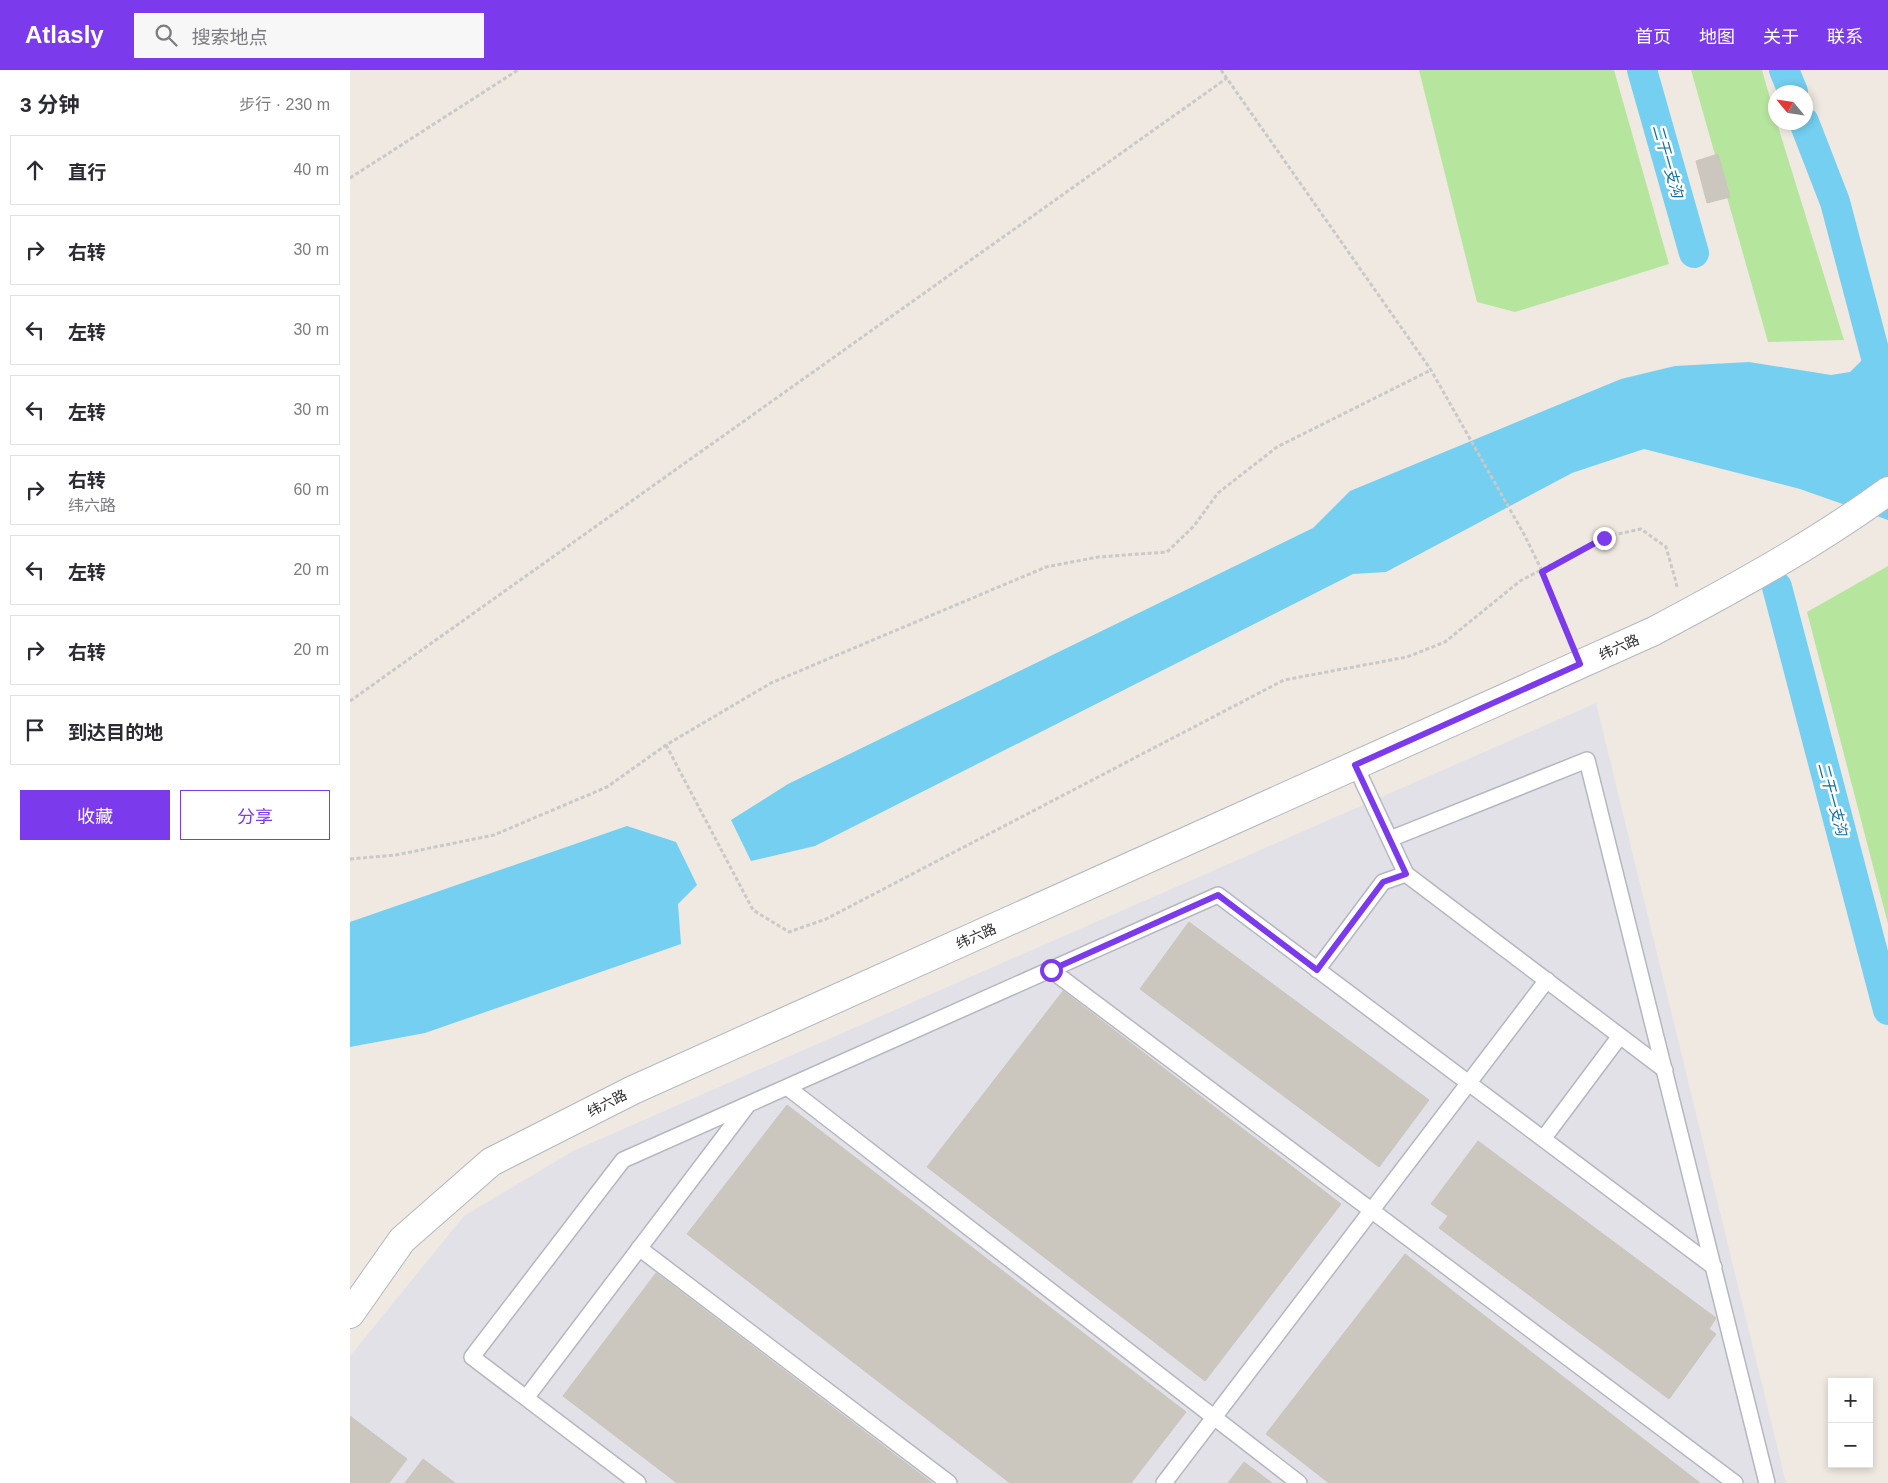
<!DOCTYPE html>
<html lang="zh">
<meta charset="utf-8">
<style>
body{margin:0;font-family:Arial,"Noto Sans SC",sans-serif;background:#f7f7f7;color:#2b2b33}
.controls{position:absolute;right:15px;bottom:15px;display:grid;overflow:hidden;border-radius:0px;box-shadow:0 2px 8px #0003}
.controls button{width:45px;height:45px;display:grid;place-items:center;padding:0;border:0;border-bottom:1px solid #e1e1e2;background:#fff;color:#2b2b33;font:25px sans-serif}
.compass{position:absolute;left:1418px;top:15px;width:45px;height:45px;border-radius:50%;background:#fff;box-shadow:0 2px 8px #0003;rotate:299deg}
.stop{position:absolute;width:15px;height:15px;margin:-11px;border:4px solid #7c3aed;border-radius:50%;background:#fff}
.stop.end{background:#7c3aed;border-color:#fff;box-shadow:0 1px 5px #0008}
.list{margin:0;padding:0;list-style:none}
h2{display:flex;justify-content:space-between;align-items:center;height:65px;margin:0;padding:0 20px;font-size:21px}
h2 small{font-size:16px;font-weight:400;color:#7c7c81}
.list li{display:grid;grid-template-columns:32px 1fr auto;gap:15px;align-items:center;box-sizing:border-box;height:70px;margin:0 10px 10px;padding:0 10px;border:1px solid #e1e1e2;border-radius:0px}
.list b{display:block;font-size:19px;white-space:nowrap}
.list p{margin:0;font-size:16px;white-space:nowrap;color:#7c7c81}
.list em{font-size:16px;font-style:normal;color:#7c7c81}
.actions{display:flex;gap:10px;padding:15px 20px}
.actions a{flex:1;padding:11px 0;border:1px solid #7c3aed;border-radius:0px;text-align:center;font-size:18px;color:#7c3aed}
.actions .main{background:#7c3aed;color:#fff}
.icon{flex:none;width:28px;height:28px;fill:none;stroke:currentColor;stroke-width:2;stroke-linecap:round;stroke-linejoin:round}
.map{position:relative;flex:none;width:1538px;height:1413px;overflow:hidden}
header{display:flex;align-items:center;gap:30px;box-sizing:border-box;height:70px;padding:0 25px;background:#7c3aed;color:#fff}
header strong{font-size:24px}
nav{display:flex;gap:28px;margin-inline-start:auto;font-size:18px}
.search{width:350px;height:45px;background:#f7f7f7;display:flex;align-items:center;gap:12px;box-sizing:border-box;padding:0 18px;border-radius:0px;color:#7c7c81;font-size:19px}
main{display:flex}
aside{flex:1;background:#fff}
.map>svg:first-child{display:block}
</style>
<header>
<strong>Atlasly</strong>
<div class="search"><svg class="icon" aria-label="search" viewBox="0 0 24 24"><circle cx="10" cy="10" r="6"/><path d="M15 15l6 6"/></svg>搜索地点</div>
<nav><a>首页</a><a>地图</a><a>关于</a><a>联系</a></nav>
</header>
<main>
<aside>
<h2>3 分钟<small>步行 · 230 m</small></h2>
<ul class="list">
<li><svg class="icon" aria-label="ahead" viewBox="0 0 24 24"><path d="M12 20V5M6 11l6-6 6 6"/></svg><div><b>直行</b></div><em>40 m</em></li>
<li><svg class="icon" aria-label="right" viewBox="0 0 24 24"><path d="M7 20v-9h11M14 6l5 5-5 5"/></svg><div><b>右转</b></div><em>30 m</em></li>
<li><svg class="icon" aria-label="left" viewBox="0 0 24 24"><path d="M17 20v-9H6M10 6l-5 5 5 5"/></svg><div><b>左转</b></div><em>30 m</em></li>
<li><svg class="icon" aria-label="left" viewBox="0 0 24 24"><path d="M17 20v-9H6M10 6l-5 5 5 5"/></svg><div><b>左转</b></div><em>30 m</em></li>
<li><svg class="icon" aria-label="right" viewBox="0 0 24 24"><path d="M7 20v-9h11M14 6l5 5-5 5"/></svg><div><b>右转</b><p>纬六路</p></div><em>60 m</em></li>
<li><svg class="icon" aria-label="left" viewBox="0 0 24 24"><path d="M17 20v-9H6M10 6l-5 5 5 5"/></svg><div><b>左转</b></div><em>20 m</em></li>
<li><svg class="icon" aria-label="right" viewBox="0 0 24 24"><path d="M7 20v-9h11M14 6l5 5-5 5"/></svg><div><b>右转</b></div><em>20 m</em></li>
<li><svg class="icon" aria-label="arrive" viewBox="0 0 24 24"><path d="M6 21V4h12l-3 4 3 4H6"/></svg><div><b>到达目的地</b></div></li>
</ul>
<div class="actions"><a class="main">收藏</a><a>分享</a></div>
</aside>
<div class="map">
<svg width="1538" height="1413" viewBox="0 0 1538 1413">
<rect width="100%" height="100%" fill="#efe9e1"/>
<!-- industrial -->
<path fill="#e3e1e8" d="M1246 633 1436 1413H0V1286L114 1146 223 1081Z"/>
<!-- green -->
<path fill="#b6e59e" d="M1069 0H1264L1319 194 1165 242 1127 232Z
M1341 0H1412L1425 46 1426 52 1427 53 1494 270 1418 272Z
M1538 496V854L1457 542Z"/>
<!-- water -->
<path fill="#75cff0" d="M1520 265 1538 332V450L1450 419 1294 379 1222 403 1036 502 1003 504 465 776 401 791 381 750 438 714 963 458 1000 421 1271 309 1325 296 1399 292 1481 305 1500 302 1512 290Z
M277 756 326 772 347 815 328 834 331 874 75 963 0 977V852Z"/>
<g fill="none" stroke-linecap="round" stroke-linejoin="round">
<!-- canal -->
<path stroke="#75cff0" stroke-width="30" d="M1292 0 1344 183
M1434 0 1443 22
M1454 52 1485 132 1538 333
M1427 517 1538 940"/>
</g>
<!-- building -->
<path fill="#cbc7bf" stroke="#cbc5ba" d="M1368 84 1380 127 1357 133 1346 91Z
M839 852 1079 1030 1029 1097 790 919Z
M713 921 991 1134 855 1311 577 1097Z
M437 1035 836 1342 781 1413H660L337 1164Z
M1128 1071 1366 1248 1359 1259 1366 1264 1319 1329 1089 1158 1098 1146 1081 1134Z
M1055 1184 1350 1413H979L916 1364Z
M306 1203 582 1413H327L213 1326Z
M0 1346 57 1389 39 1413H0Z
M73 1389 105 1413H55Z
M894 1392 922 1413H878Z"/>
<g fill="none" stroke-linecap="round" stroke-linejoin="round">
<!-- service casing -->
<g stroke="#b4b7c1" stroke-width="18">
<path id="service" d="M1005 695 1056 804 1315 1000
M1040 769 1237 690 1417 1413
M701 900 1385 1413
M967 900 1033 812 1056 804
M437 1017 949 1413
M1193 1069 1270 966
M289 1178 599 1413
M176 1328 397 1036
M288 1413 122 1287 273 1090 868 825 1364 1197
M814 1413 1197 910"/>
</g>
<!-- minor casing -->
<g stroke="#b4b7c1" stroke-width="30">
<path id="minor" d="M0 1244 52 1170 141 1092 283 1020 1304 561C1385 518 1464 475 1538 421"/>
</g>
<!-- path -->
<path stroke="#c9c9c9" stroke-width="3" stroke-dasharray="4 2.5" stroke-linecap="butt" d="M871 0 1081 300 1175 466 1192 501 1220 569
M0 108 168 0
M0 631 877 8
M316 675 403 840 439 862 476 849 934 610 1057 587 1095 572 1170 511 1254 467 1291 459 1316 477 1326 512 1327 518
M0 789 46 785 144 765 257 717 316 675 421 613 696 497 748 487 817 482 844 456 868 423 927 377 1081 300"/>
<!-- service -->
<use href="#service" stroke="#fff" stroke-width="15"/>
<!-- minor -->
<use href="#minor" stroke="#fff" stroke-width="28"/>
</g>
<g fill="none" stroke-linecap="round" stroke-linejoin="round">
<!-- route -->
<path stroke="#7c3aed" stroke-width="6" d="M701 900 868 825 967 900 1033 812 1056 804 1005 695 1230 594 1192 502 1254 468"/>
</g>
<g text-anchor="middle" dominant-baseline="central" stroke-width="5" stroke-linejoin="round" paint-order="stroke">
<!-- street labels -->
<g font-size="14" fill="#2e2e2e" stroke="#fff">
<text transform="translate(1269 577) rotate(-24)">纬六路</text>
<text transform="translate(626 866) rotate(-24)">纬六路</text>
<text transform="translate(257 1033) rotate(-27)">纬六路</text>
</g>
<!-- water labels -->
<g font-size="15" font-style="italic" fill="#0d6fa3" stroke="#fff">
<text transform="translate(1318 91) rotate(74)">二干一支沟</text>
<text transform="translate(1483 729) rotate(75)">二干一支沟</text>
</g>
</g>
</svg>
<div class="controls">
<button>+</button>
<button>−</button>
</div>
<svg class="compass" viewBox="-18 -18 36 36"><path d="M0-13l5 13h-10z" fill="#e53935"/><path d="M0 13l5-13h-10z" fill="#7c7c81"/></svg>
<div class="stop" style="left:701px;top:900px"></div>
<div class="stop end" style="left:1254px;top:468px"></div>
</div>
</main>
